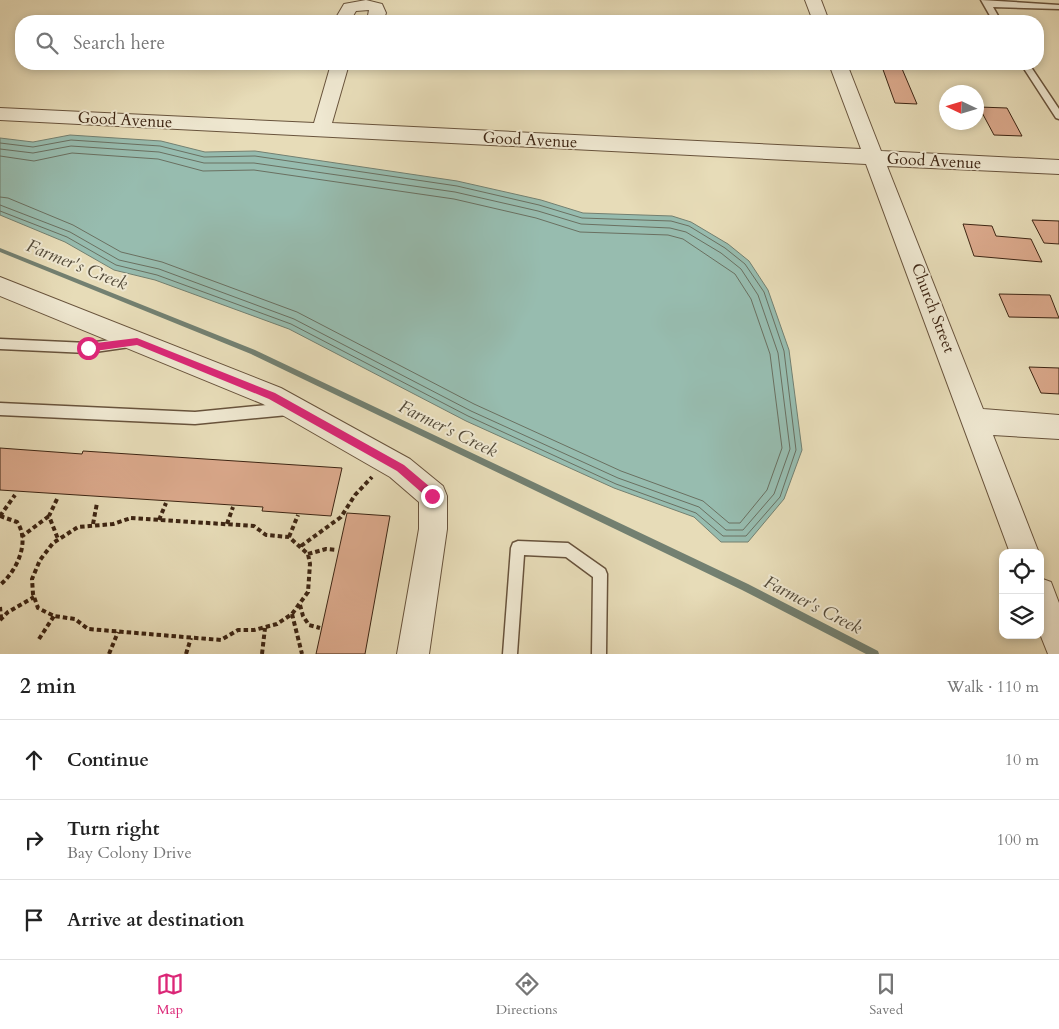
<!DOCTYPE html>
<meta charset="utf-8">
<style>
body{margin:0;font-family:Cardo,serif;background:#f2f2f2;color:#222}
.controls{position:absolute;right:15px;bottom:15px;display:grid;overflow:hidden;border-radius:10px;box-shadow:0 2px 8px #0003}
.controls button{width:45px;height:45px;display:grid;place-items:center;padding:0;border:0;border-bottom:1px solid #e0e0e0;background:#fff;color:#222;font:25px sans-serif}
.compass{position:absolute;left:939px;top:85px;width:45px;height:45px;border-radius:50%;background:#fff;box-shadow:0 2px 8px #0003;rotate:274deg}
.stop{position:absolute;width:15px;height:15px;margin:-11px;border:4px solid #db2777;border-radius:50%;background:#fff}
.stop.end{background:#db2777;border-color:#fff;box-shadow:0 1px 5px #0008}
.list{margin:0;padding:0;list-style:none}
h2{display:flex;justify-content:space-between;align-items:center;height:65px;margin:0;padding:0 20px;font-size:21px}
h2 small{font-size:16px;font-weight:400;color:#767676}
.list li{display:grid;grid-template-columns:32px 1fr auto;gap:15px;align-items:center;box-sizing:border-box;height:80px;padding:0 20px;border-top:1px solid #e0e0e0}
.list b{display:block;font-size:19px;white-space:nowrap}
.list p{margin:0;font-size:16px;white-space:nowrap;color:#767676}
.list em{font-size:16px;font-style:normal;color:#767676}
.icon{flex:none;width:28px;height:28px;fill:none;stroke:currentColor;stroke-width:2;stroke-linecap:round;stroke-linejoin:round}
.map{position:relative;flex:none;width:1059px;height:654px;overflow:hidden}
.search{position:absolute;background:#fff;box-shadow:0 2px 8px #0003;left:15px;right:15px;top:15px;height:55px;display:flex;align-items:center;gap:12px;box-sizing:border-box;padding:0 18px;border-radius:20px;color:#767676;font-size:19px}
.sheet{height:305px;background:#fff}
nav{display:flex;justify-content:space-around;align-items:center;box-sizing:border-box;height:70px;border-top:1px solid #e0e0e0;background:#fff;font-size:14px;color:#767676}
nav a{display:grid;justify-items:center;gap:2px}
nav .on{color:#db2777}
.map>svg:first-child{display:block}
</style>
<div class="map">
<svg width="1059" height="654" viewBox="0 0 1059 654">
<rect width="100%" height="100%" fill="#e7dcb8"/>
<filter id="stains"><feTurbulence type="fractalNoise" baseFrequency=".004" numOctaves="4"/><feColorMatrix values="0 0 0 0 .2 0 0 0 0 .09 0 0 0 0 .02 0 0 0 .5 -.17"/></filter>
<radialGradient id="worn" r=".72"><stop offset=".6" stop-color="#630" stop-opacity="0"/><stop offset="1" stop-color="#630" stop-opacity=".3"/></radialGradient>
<!-- water -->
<path fill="#97bcaf" stroke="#738071" d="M70 135 161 141 205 152 255 151 457 181 541 200 583 213 672 216 691 222 728 244 749 261 768 290 789 350 802 450 784 499 748 542H721L694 517 614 488 466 421 289 329 155 280 114 270 65 242 0 215V138L33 142Z"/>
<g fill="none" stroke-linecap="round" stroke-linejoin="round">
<!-- shore -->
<path stroke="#6a7061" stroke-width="1" d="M0 143 33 147 71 140 160 146 204 157 255 156 457 186 539 205 582 218 671 221 689 226 725 248 745 264 764 292 784 351 796 450 780 497 746 536H723L696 513 616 484 468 416 291 324 157 275 116 265 67 237 0 211
M0 149 33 153 71 146 159 152 204 163H254L455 192 538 211 581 224 670 228 686 232 721 253 741 269 758 295 778 353 790 449 774 494 743 530H726L699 507 618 478 471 411 294 319 159 269 119 260 70 232 0 205
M0 156 34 161 72 153 158 159 203 171 254 170 454 199 536 218 580 232 668 235 683 239 735 274 751 299 770 354 782 448 767 490 740 523H729L703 501 621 471 474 404 297 312 162 262 121 252 73 225 8 198 0 197"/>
<!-- stream -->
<path fill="#738071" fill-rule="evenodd" d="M0 248 255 350 748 584 878 651 879 654H866L742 590 251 354 0 252Z"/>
</g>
<!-- building -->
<path fill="#dba98c" stroke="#3d2513" d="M881 64H900L917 104 895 103Z
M979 107 1007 108 1022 136 994 135Z
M1032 220 1059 221V244L1044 243Z
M963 224 992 226 996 236 1031 239 1042 262 974 256Z
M999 294 1050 295 1059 318 1009 317Z
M1029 367 1059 368V394L1041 393Z
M0 448 82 454 83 451 342 468 331 516 262 511 263 507 0 490Z
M347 513 390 516 365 654H316Z"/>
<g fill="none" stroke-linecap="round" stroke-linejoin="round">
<!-- service casing -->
<g stroke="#68533c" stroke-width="3">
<path id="service" d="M981 0 1059 5V9L993 7 1001 21H993Z
M1021 64H1029L1059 109V119L1056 118Z
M133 337 137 338 139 342 137 346 88 353 0 349V339L88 343Z
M0 403 195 412 288 403 292 405 294 409 292 413 288 415 195 424 0 415Z
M518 541 568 543 605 569 607 574 606 654H592L593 577 566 557 524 555 517 654H503L511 548 513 543Z"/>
</g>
<!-- minor casing -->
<g stroke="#68533c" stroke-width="2">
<path id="minor" d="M366 0 382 4 386 13 383 21H367L369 10 356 11 350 21H334L344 4Z
M805 0H821L829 21H813Z
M331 64H349L332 123 861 149 829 64H847L881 151 1059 160V174L887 166 983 409 1059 415V439L993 435 1039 553H1010L866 164 0 120V108L314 123Z
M0 277 281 388 410 459 443 486 447 496V529L429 654H397L419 529V502L390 477 263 404 0 296Z
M1040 578 1051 582 1059 603V654H1048L1040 634Z"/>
</g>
<!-- path -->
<path stroke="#3d2513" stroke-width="4" stroke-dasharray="4.5 3" stroke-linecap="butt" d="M57 499 49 516 58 539
M0 516 17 522C31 542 16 572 0 585
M0 516 15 495
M131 518 254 526 266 535 289 537 308 554 310 564 308 592 292 614 277 624 254 630H238L221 640 88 629 75 619 54 616 38 608 33 594 32 579 40 560 53 543 78 527 113 524Z
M159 520 166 503
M93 524 97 503
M227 524 233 507
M21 537 49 516
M289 537 298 515
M301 546 341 517 355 495 372 477
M308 554 326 549 337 550
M300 605 303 616 309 625 320 628
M0 607 1 617
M292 614 302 654
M0 620 8 612 34 597
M39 639 54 616
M109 654 118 632
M186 654 191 638
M262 654 265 628"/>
<!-- service -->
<use href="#service" fill="#efe8d1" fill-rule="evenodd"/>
<!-- minor -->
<use href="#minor" fill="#efe8d1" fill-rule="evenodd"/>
</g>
<!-- route -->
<path fill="#db2777" d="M137 338 275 393 404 465 436 492V499H429L397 471 269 399 137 345 88 352 84 348 88 344Z"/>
<g text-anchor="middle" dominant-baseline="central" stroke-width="4" stroke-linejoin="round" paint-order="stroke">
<!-- street labels -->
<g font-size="16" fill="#3d2513" stroke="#efe8d1">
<text transform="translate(125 120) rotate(3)">Good Avenue</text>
<text transform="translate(530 140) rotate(3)">Good Avenue</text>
<text transform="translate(934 161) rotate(3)">Good Avenue</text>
<text transform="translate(933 308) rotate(69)">Church Street</text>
</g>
<!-- water labels -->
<g font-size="18" font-style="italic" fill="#544b3a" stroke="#efe8d1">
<text transform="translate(77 265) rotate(22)">Farmer's Creek</text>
<text transform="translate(448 429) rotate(26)">Farmer's Creek</text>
<text transform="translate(813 605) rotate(27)">Farmer's Creek</text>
</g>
</g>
<rect width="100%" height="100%" filter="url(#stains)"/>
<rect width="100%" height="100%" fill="url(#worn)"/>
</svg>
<div class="controls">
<button><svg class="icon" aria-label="locate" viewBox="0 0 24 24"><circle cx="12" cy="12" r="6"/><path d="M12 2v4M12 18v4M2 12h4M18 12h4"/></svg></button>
<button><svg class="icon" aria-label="layers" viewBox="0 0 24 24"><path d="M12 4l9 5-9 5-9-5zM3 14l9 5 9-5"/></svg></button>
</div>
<svg class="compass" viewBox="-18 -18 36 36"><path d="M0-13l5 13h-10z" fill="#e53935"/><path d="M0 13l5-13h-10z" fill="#767676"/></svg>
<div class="stop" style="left:88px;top:348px"></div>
<div class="stop end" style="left:432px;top:496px"></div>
<div class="search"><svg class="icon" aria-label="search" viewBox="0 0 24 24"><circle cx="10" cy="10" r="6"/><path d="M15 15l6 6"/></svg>Search here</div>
</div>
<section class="sheet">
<h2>2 min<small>Walk · 110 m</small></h2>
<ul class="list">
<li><svg class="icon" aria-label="ahead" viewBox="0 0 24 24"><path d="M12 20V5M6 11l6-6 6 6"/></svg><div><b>Continue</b></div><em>10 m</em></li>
<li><svg class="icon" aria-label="right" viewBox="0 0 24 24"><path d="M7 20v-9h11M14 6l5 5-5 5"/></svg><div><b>Turn right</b><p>Bay Colony Drive</p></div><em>100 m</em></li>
<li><svg class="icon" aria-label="arrive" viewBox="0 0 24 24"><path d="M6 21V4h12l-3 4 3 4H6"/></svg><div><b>Arrive at destination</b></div></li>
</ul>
</section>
<nav>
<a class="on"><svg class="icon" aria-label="map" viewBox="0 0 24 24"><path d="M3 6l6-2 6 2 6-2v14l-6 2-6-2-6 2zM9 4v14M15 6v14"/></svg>Map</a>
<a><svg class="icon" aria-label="directions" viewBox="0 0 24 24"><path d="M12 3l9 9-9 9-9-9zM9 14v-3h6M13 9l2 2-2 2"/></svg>Directions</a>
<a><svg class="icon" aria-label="saved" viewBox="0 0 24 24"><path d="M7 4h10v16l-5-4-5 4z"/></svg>Saved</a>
</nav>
